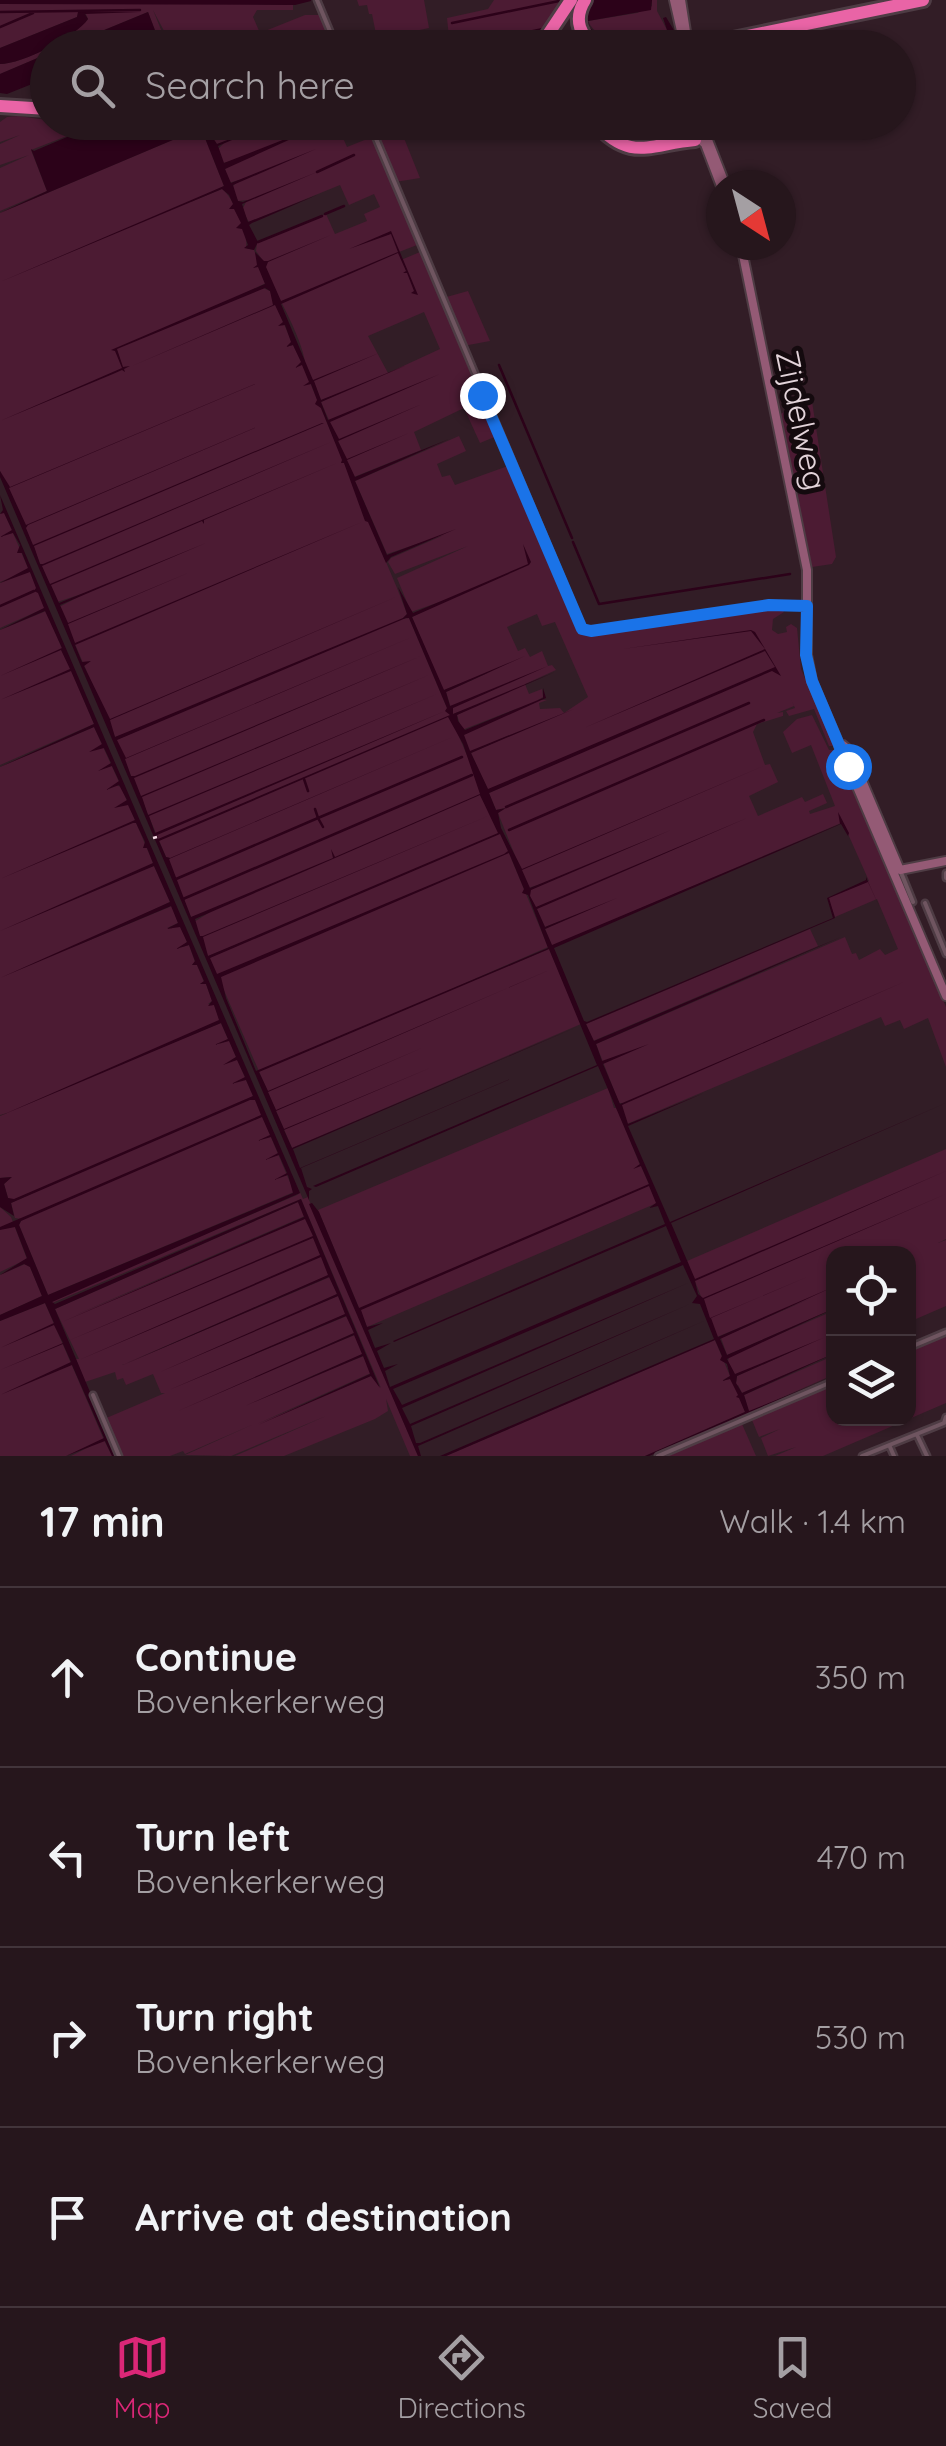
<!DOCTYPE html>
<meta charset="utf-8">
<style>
body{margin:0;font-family:Quicksand,sans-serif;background:#322329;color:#f1f3f6}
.controls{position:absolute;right:30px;bottom:30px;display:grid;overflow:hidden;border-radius:20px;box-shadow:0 2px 8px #0004}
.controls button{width:90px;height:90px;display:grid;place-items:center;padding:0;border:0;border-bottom:2px solid #42353b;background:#26161c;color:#f1f3f6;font:50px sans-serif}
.compass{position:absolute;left:706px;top:170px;width:90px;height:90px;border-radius:50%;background:#26161c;box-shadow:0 2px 8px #0004;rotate:144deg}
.stop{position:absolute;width:30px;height:30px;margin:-22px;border:8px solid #1a73e8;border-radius:50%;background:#fff}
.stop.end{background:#1a73e8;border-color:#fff;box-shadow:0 2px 10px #0008}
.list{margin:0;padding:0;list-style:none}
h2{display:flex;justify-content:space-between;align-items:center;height:130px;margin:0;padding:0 40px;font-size:42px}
h2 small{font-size:32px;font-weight:400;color:#a49fa3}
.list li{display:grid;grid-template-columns:65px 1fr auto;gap:30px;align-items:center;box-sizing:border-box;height:180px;padding:0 40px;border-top:2px solid #42353b}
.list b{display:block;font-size:38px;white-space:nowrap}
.list p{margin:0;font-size:32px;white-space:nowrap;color:#a49fa3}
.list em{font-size:32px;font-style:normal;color:#a49fa3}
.icon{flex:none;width:55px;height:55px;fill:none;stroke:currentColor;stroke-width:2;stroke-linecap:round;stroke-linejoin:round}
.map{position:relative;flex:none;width:946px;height:1456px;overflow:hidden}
.search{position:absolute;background:#26161c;box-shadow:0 2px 8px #0004;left:30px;right:30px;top:30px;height:110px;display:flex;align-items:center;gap:25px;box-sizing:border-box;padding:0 35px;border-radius:55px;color:#a49fa3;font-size:38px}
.sheet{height:850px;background:#26161c}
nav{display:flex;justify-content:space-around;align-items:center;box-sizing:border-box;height:140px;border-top:2px solid #42353b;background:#26161c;font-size:28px;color:#a49fa3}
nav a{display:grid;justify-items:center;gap:5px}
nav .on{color:#db2777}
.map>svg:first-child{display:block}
</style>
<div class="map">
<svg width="946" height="1456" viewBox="0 0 946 1456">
<rect width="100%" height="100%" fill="#321d26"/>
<!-- green -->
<path fill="#4c1b33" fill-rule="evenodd" d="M357 0H424L429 28 377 39 372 14H369L367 5 359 6Z
M494 0H560L543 29 525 47H450L447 18 488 9Z
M652 0H657V11L667 30C643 33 600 49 588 21L637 13 652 6Z
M190 3 293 5V10H257L253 17 260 33 305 15H321L335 47H174L187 41 172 46 153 10 168 47H121L156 33 148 12 63 47 48 48 47 54 0 74V64C22 64 75 37 88 19L85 12 78 13 77 17 0 48V4Z
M18 116 47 120 48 123H100L31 150 47 191 0 211V168L29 155 0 165V144L20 135 0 142V122L7 117Z
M206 123H366L368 127 343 138 347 147 372 137 417 245 399 252 401 260 420 252 497 436 480 443 464 408 414 432 421 450 354 477 321 402 343 392 321 400 313 380 306 373 397 588 407 614 402 619 409 618 482 791 480 795 499 829 548 947 438 995 549 949 581 1024 292 1148 220 981V977L261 958 217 975 209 958 275 929 208 956 194 922 210 912 191 917 168 862 170 858 166 857 133 779 135 776H131L116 740 158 722 115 737 59 607 88 592 57 602 0 471V213L201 128 224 186 188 203 222 189C234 198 249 234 246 248L254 250 266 283 231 300 263 288 270 291 292 343 288 346 293 345 306 371C305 339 276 297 265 266L268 261 264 262 256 251 257 243 326 214 335 234 367 221 364 214 380 207 374 194 349 205 340 185 249 222 242 210 247 200 238 201 232 187 239 180 229 183 225 169 240 159 223 163 217 150 226 141 217 144 211 140ZM424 312 440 349 388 373 368 336Z
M398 123 420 178 395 182 372 127Z
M468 291 490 341 463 346 443 298Z
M811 395 836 557 832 564 812 567 796 495 820 490 818 478H813L811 475 793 481 779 415 789 409 808 408 807 396Z
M459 436 466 451 437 464 442 477 450 475 455 485 511 465 567 601 584 633 782 607 784 612 773 619 772 630 778 634 787 632 786 627 791 624 797 628 801 669 834 746H829L814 709 789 716 786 711 795 708 791 699 794 706 777 713 783 712V716L757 724 753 732 765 765 770 764 778 782 749 796 758 816 802 797 805 802 823 794 827 803 809 811 810 814 835 806 811 745 792 753 783 732 797 719 812 715 829 750H835L946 1007V1067L928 1018 904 1029 900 1020 885 1026 881 1017 627 1124 620 1107 624 1103H619L596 1044 845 937 852 954 856 953 859 960 880 949 885 955 898 949 877 899 835 917 828 898 869 881 840 816 841 823 552 946 545 929 578 914 545 927 529 894 530 890 548 882 528 888 498 813 505 808 496 810 489 793 655 720 488 790 471 753 522 730 470 752 463 735 521 707 462 730 457 715 475 706 453 714 446 692 492 671 444 690 442 688 412 617 451 598 411 612 397 578 468 546 395 574 388 562 391 558 444 535 387 554 355 481ZM537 614 542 626 555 622 588 697 564 713 560 708 540 709 539 703 547 700H538L543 697 542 689 529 694 525 684 556 670 552 665 548 666 542 651 530 657 525 648 518 651 507 627Z
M4 512 28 568 26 572H30L45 608 0 628V583L20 574 0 582V514Z
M46 611 94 724 0 765V630Z
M94 727 119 782 116 785 121 787 153 863 148 868 154 866 170 902 73 947 172 906 178 923 167 928 180 926 187 942 182 947 189 945 195 962 192 965H197L204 982 200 984H206L212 1001 208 1004 214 1005 220 1021 126 1062 221 1023 228 1039 219 1044 229 1040 236 1057 230 1061 237 1059 253 1096 250 1099H255L294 1192 48 1295 19 1225 22 1219 15 1218 11 1203 84 1170 13 1200 8 1198 4 1184 11 1177 0 1178V1116L7 1113 0 1115V767Z
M810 929 818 946 593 1041 586 1024Z
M608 1088 614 1108H617L640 1165 637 1166H641L657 1203 367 1327 318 1210Z
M946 1149V1239L938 1243 946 1240V1306L909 1322 908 1254H834L833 1309 727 1355 721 1338 809 1299 717 1337 687 1261Z
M294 1179 303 1199 308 1197 309 1200 418 1456H410L386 1399 388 1411 375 1419 284 1456H235L326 1416 231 1456 185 1455 254 1424 185 1454 183 1451 170 1456H120L104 1419 165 1393H161L153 1374 126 1385 123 1378 117 1380 115 1372 85 1382 76 1359H79L55 1309 298 1202 305 1216 73 1316 306 1218 329 1275 122 1365 330 1277 337 1294 299 1312 338 1296 346 1314 235 1362 347 1316 354 1333 300 1357 355 1335 363 1354 298 1382 364 1356 371 1373 257 1424 371 1376 381 1388 301 1199 52 1303 53 1299 297 1195 300 1193Z
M0 1207 11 1217 27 1259 0 1272Z
M25 1264 30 1267 42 1296 0 1315V1275Z
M45 1303 104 1440 112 1456H71L101 1441 66 1456H0V1321Z
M833 1311V1354L742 1393 738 1385 735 1386 745 1412 645 1456H446L715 1340 730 1376 723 1380 730 1379 736 1384 737 1376 800 1348 735 1375 728 1362 729 1356Z
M946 1336V1403L823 1456H775L796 1447 768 1456 761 1438 780 1429 759 1437 752 1420 833 1385 834 1418H908L909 1352Z
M833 1356V1375L749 1412 744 1395Z
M742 1424 756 1456H668Z"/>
<!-- water -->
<path fill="#2c0219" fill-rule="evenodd" d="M0 0H311V1L295 5 0 4Z
M593 0H652L651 10 588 21 590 28C610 45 642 33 667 30L663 18 666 17 675 32 678 47H675L670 32C644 36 615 46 591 33L585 15Z
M78 12H140L85 14 88 19C76 37 22 64 0 64V48L77 17Z
M148 12 156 33 121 47H63Z
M47 54V78L7 94 0 93V74Z
M100 123H206L210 125 207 129 217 144 272 123 218 146 224 163 326 123 225 169 231 183 316 149 233 185 238 201 243 202 317 172 242 204 248 222 317 195 252 223 249 225 258 242 254 250 244 248 248 245 242 229 236 228 241 223 234 209H229L233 204 229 195 222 189 0 282 224 186 201 128 0 213 47 191 31 149 34 151Z
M391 231 418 295 411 293 414 291 407 273H403L406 271 398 253 281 304 313 380 379 353 314 381 321 400 407 365 321 402 328 420 440 374 330 422 339 439 422 404 338 441 347 459 409 433 347 460 355 477 449 439 355 481 387 555 456 529 391 557 386 563 368 522 365 521 344 463H341L342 460 321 408 315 404 317 400 311 384 303 386 309 382 302 365 295 368 301 362 293 345 286 347 291 342 285 325 278 326 283 322 275 305 132 366 273 305 270 291 265 288 117 349 123 367 130 366 124 369 125 372 122 370 113 374 0 421 122 368 115 351 111 350 265 284 258 267 253 268 257 265 255 252 264 261H268L331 235 268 262 266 267 281 301 398 252 391 234 349 249Z
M293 368 9 488 26 525 311 404 28 525 26 528 33 545 322 423H324L34 546 40 564H43L331 442 42 566 50 584 337 463 204 520V524L202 521 51 585 59 603 206 543 60 605 68 623 188 573 68 624 75 643 362 522 75 645 82 662 91 661 84 666 110 719 396 597 110 720 115 737 403 618 407 614 398 587 413 613 528 564 523 544 531 562 529 565 412 617 444 690 525 656 446 692 450 706 548 666 453 708V714L555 672 457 715 458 721 465 730 543 698V688L546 698 464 735 470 751 574 709 471 753 488 789 775 667 765 651 584 728 765 649 751 631 623 649 751 630 755 632 781 676 772 671 489 793 496 810 506 808 498 813 501 828 522 869 766 765 522 870 530 888 671 830 531 890 530 896 536 907 747 818 537 909 545 927 617 898 545 929 552 945 840 824 838 812 849 833 848 836 841 824 554 948 584 1021 587 1022 833 918 827 898 866 880V877L879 906 868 882 829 898 835 918 586 1024 594 1041 841 937 596 1044 602 1061 649 1044 603 1064 620 1104 904 982 622 1105 628 1124 704 1093 628 1126 670 1222 946 1103 671 1223 695 1279 946 1171 695 1281 698 1294 703 1298 946 1194 704 1299 710 1318 807 1277 711 1318 718 1337 833 1287 720 1339 727 1355 833 1309 727 1359 735 1374 823 1338 737 1376 736 1383 742 1393 833 1354 744 1395 749 1411 833 1377 649 1456H645L745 1412 739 1398 736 1397 738 1395 730 1379 722 1381 730 1376 727 1364 720 1360 722 1356 715 1340 446 1456H440L714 1339 700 1304 692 1303 697 1296 683 1265 393 1389 402 1405 688 1283 402 1408 410 1424 690 1304 411 1426 416 1443H420L704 1321 418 1446 421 1456H418L309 1204 312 1203 319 1212 359 1308 649 1184 641 1166 633 1169 640 1164 598 1066 316 1187 313 1186 597 1065 549 949 259 1072 268 1091 554 968 268 1092 276 1110 422 1048 276 1111 284 1129 430 1068 284 1130 292 1148 577 1027 293 1149 300 1168 588 1046 301 1168 307 1187 312 1189 309 1191V1200L0 477V471L10 487ZM406 618H409L447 708 445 711 155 833 149 816 437 694 148 815 142 797 429 675 141 796 134 778 421 656 135 776H131L125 759 412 637 126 758 117 740ZM445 711 450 715 158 839 157 835ZM448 717 463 744 480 794 335 857 331 849 333 858 191 917 169 859 455 736 170 858 166 857 159 841ZM480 795 498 833 208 956 203 937 488 816 203 936H200L195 919ZM500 834 508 851 504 854 217 974 210 958ZM509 853 524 889 522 893 528 895 548 948 256 1071 226 998 221 977ZM649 1186 656 1203 649 1208 658 1206 665 1224 393 1341 394 1342 666 1226 681 1262 390 1387 385 1371 398 1364 384 1368 377 1351 391 1343 375 1348 368 1330 383 1323 367 1327 361 1310Z
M0 495 300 1193 52 1302 55 1304 301 1199 380 1388 371 1376 258 1425 370 1374 363 1356 245 1406 362 1354 354 1335 178 1411 354 1333 346 1316 169 1390 345 1314 338 1296 160 1372 337 1294 329 1277 123 1365 328 1275 321 1257 79 1360 320 1255 313 1238 70 1340 313 1236 305 1219 62 1322 304 1217 298 1202 55 1309 117 1456H112L105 1441 66 1456 104 1438 72 1365 0 1395 71 1362 63 1344 0 1370 63 1343 54 1325 0 1348 54 1323 45 1303 0 1321V1315L42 1296 30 1267 24 1264 0 1275 27 1258 15 1227 0 1230V1227L261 1115 255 1100H250L11 1203 14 1216 0 1207V1178L12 1177 4 1184 8 1198 14 1199 253 1096 246 1080 231 1084 245 1077 237 1060 223 1065 236 1057 229 1041 214 1045 228 1039 221 1023 0 1116 219 1020 214 1005 208 1006 212 1001 206 984H200L204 981 197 965H192L195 961 189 945 176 949 187 942 180 927 166 929 178 923 171 906 0 978 170 902 154 866 0 931 153 863 147 848H143L145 842 136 823H133L0 879 135 820 128 805 114 808 127 800 119 785 106 790 119 781 112 766 98 771 111 763 104 748 89 752 102 744 94 727 0 767 94 724 71 671 0 700 70 669 61 650 0 676 62 648 45 611 0 630 44 608 38 593 34 591 36 588 30 572 0 583 28 568 22 553H17L20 545 13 533 0 537 12 530 4 513 0 514 3 510ZM262 1117 270 1135 257 1141 271 1137 278 1153 265 1160 279 1155 287 1173 274 1180 288 1175 293 1193 48 1295 19 1225 21 1221Z"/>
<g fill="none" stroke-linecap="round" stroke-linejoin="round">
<!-- stream -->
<path stroke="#2c0219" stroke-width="2.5" d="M0 12 140 10
M452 23 559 1
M0 27 33 13
M455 47 543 29
M317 172 354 155
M325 214 344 206
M258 242 322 216
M499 365 572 538
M573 542 599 604 790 574
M0 606 34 591
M304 779 308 791
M506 807 749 703
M323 827 318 818 462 757
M509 830 764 720
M176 879 318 818 315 809
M183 899 472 775"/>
<!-- ferry -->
<path stroke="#f3d9e3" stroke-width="2.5" stroke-dasharray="12 10" stroke-linecap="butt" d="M153 838 157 837"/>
<!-- street casing -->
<g stroke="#4e3c44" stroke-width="9">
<path id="street" d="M317 0 337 48
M369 122 583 629 591 631 769 605 805 606
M900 870 913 902
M946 873V878
M925 903 946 954
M908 1348 946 1332
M93 1395 119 1456
M917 1435 927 1456
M890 1447 894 1456
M658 1456 834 1381
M862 1456 944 1423 946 1417"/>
</g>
<!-- secondary casing -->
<g stroke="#4e3c44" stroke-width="12">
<path id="secondary" d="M674 0 684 44
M681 0 687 38
M699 122 696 136 705 144 721 186
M703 122 711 129 708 140 724 181
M741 245 807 570V655L812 681 946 996
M839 746 843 745 849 750 900 870 946 861"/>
</g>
<!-- highway casing -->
<g stroke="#4e3c44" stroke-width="18">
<path id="highway" d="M585 0C573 19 579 38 600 48
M699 46 923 0
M539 48 571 0
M0 106 48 109
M594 122C631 163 649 144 695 140
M678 136 687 133 691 122"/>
</g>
<!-- street -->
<use href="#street" stroke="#6f5560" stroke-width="4"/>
<!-- secondary -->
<use href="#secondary" stroke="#945a75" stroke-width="8"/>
<!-- highway -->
<use href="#highway" stroke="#e964a6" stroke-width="12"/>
<!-- highway-bridge casing -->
<g stroke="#4e3c44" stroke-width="18" stroke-linecap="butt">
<path id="highway-bridge" d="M669 45 698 40"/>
</g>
<!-- highway-bridge -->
<use href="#highway-bridge" stroke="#e964a6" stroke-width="12"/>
</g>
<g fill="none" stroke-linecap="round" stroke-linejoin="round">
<!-- route -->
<path stroke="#1a73e8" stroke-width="12" d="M482 395 582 629 591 631 769 605 807 606 806 655 812 681 848 766"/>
</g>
<g text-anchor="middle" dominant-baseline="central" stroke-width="10" stroke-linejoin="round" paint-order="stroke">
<!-- street labels -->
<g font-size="32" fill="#e3d4da" stroke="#140a0e">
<text transform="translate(802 420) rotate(78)">Zijdelweg</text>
</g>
</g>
</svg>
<div class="controls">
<button><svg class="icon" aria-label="locate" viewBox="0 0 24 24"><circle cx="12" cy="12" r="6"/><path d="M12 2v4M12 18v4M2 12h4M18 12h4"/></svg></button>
<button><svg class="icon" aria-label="layers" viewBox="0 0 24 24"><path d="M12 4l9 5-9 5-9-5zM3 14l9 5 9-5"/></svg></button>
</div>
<svg class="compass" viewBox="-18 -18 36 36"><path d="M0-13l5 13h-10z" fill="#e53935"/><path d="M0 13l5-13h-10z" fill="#a49fa3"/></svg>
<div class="stop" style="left:848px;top:766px"></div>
<div class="stop end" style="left:482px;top:395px"></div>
<div class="search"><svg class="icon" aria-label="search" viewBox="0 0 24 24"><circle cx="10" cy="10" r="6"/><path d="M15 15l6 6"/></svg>Search here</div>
</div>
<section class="sheet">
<h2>17 min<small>Walk · 1.4 km</small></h2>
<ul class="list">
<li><svg class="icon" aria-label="ahead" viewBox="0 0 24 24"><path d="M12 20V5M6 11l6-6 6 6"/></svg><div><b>Continue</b><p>Bovenkerkerweg</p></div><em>350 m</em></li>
<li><svg class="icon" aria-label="left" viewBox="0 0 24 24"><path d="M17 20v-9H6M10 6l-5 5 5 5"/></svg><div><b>Turn left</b><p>Bovenkerkerweg</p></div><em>470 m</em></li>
<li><svg class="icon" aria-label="right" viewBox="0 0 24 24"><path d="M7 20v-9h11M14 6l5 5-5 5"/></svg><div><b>Turn right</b><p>Bovenkerkerweg</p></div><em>530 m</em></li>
<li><svg class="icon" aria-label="arrive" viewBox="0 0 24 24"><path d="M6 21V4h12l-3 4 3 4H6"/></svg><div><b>Arrive at destination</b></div></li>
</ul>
</section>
<nav>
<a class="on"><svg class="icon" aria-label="map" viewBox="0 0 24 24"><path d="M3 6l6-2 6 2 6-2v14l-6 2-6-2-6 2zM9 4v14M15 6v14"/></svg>Map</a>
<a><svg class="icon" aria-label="directions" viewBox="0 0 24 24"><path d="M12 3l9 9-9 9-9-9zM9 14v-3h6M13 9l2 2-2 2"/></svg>Directions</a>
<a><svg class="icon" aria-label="saved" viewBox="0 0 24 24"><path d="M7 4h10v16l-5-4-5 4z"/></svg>Saved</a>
</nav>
